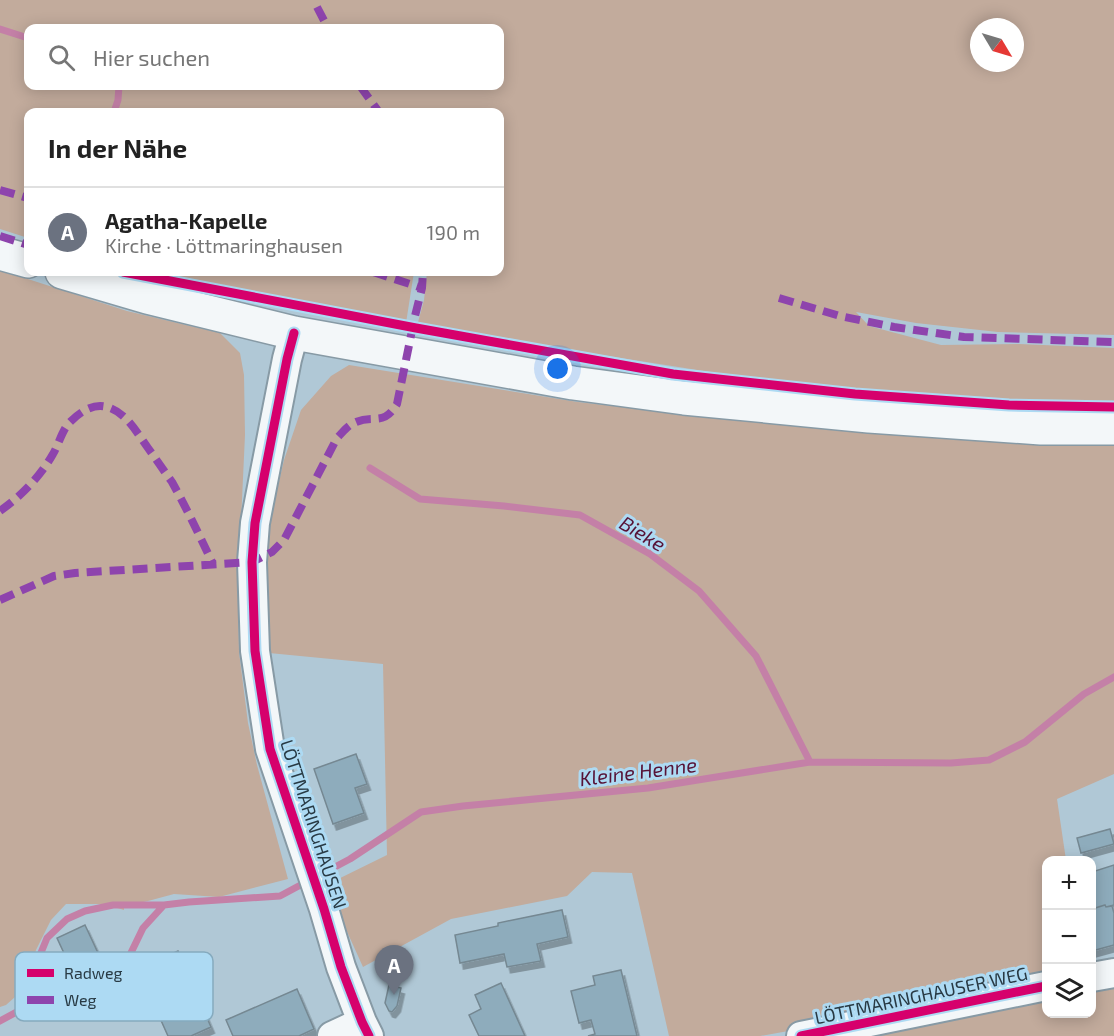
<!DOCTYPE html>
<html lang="de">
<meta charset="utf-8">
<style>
body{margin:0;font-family:"Exo 2",sans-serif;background:#f2f2f2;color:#222}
.controls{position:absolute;right:18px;bottom:18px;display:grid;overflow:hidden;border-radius:12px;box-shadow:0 3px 15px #0003}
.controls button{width:54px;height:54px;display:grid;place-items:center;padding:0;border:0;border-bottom:2px solid #e0e0e0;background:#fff;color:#222;font:30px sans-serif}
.compass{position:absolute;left:970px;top:18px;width:54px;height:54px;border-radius:50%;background:#fff;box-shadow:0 3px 15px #0003;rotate:128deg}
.you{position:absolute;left:558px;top:369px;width:21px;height:21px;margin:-15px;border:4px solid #fff;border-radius:50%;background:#1a73e8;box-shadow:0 0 0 9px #1a73e833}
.badge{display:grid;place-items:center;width:39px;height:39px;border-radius:50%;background:#2563eb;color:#fff;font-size:20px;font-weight:700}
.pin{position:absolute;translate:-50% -50px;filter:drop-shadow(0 2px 3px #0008)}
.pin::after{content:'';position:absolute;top:32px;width:21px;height:18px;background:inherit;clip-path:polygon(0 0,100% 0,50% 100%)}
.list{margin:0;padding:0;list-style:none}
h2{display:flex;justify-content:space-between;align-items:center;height:78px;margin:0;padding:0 24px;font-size:26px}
h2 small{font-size:20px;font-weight:400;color:#767676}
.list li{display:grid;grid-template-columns:39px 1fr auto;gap:18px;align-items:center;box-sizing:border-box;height:90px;padding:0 24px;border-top:2px solid #e0e0e0}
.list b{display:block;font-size:22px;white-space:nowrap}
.list p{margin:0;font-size:20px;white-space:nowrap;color:#767676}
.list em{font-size:20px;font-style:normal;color:#767676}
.icon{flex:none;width:33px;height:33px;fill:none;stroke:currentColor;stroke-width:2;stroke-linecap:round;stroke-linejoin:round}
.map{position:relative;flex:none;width:1114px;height:1036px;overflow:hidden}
.search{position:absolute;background:#fff;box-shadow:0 3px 15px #0003;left:24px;top:24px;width:480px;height:66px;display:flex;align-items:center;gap:15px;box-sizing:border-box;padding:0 21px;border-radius:12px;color:#767676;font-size:22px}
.panel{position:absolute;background:#fff;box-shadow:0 3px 15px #0003;left:24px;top:108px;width:480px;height:168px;border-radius:12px}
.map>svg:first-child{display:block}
</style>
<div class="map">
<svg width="1114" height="1036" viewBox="0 0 1114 1036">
<defs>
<filter id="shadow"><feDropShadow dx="3.5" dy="6" stdDeviation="0" flood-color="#0004"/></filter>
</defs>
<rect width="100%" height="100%" fill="#b0c8d6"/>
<!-- green -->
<path fill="#c2ab9c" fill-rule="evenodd" d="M0 0H1114V335L998 332 916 323 856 312 869 326 941 345 1019 344 1114 348V405L866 392 742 377 417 326 424 300 427 272H500V112H28V238L0 229ZM979 27H1015V63H979ZM500 28V86H28V28Z
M0 270 127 311 220 333 240 353 244 375 245 435 238 586 239 652 248 723 257 765 288 879 219 897 174 894 148 901 124 906V910L104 904H66L51 920 36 950 24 989 6 1005 0 1007Z
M153 272H414L406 323Z
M349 365 578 402 700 416 1114 439V774L1057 799 1066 860H1046V985L760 1036H669L632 873 592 872 567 896 451 919 363 967 326 885 387 855 383 664 269 653 265 606 268 529 284 460 301 410 331 376Z
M1114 979V1036H877L1046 995V1014H1092V984Z"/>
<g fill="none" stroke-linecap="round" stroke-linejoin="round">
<!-- stream -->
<path stroke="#c480a7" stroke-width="7" d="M0 29 28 38
M114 112 118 100 119 86
M370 468 420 499 504 506 580 515 650 554 699 591 756 656 810 762
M318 876 350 859 421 812 463 806 648 788 810 762 951 763 989 760 1025 742 1084 694 1114 677
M33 1003 38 960 47 938 67 919 85 911 113 905H164
M0 1021 33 1003 84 986 127 961 143 928 164 905 189 902 280 896 308 881"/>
</g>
<!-- building -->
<path fill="#8eacbc" stroke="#758892" stroke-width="1.5" filter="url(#shadow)" d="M356 754 367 784 355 788 364 813 333 824 314 769Z
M1110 829 1114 844 1081 853 1077 838Z
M1114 865V905L1106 907 1105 905 1092 909V872Z
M1105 905 1106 907 1112 906 1114 913V945L1092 951V909Z
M562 910 568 937 537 944 541 961 507 967 504 954 460 963 455 935 498 926V923Z
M85 925 98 953 70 966 57 938Z
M178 951 211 1027 191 1036H168L138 969Z
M621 970 637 1036H588L595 1034 591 1020 579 1023 571 991 595 985 593 976Z
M501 983 525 1036H479L469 1015 481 1009 475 995Z
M389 985 401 988 397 1006 392 1012 389 1011 385 1003Z
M297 989 314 1029 299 1036H233L226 1020Z"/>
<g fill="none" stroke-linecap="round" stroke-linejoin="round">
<!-- minor casing -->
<g stroke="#879aa5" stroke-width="32">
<path id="minor" d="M294 333 287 359 255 523 252 562 255 651 270 749 324 909 341 967 362 1022 369 1036
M1092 977 1114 973
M332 1036 362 1022
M801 1036 1046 986"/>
</g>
<!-- major casing -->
<g stroke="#879aa5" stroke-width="36">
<path id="major" d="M0 253 28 261
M62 272 147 297 294 333 573 383 684 398 869 416 1041 428H1114"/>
</g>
<!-- minor -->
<use href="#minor" stroke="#f3f7f9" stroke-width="28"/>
<!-- major -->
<use href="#major" stroke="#f3f7f9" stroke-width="33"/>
<!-- quiet -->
<path stroke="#8e44ad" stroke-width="8" stroke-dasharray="15 8" stroke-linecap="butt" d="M317 7 328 28
M360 86 379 112
M0 190 28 198
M0 236 28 245
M373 272 422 288
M779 298 840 316 894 327 964 337 1114 342
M0 511C21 496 40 477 53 454 59 444 62 430 70 422 80 412 93 403 107 407 126 412 137 433 148 448 156 459 164 471 172 482 187 509 200 537 213 564
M0 600 54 576 75 573 252 562 272 552 284 540 337 438C343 432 348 425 356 422 375 414 383 427 397 404L415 316 422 288 423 272"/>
<!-- cycleway casing -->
<g stroke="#addaf3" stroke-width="13">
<path id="cycleway" d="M123 272 416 328 673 374 855 394 1009 405 1114 407
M294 333 287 359 255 523 252 562 255 651 270 749 324 909 341 967 362 1022 369 1036
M801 1036 1046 986"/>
</g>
<!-- cycleway -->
<use href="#cycleway" stroke="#d6006c" stroke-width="9"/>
</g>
<g text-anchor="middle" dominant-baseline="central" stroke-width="6" stroke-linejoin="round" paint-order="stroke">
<!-- street labels -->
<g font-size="18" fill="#283a44" stroke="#addaf3">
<text transform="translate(314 824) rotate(72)">LÖTTMARINGHAUSEN</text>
<text transform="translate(921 995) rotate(-12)">LÖTTMARINGHAUSER WEG</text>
</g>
<!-- water labels -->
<g font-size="20" font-style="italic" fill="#561236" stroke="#addaf3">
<text transform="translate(643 533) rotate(31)">Bieke</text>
<text transform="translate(638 771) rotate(-7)">Kleine Henne</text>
</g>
</g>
<!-- legend -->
<rect x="15" y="952" width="198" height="69" rx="9" fill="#addaf3" stroke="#85aabe" stroke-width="1.5"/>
<rect x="27" y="969" width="27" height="8" fill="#d6006c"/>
<rect x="27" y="996" width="27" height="8" fill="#8e44ad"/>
<g font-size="16" fill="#283a44">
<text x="64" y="979">Radweg</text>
<text x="64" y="1006">Weg</text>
</g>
</svg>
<div class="controls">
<button>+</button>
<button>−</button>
<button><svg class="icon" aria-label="layers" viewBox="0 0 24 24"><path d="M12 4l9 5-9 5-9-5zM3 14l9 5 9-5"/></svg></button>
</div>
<svg class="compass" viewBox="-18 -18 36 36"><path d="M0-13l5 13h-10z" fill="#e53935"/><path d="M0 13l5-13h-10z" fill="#767676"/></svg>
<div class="you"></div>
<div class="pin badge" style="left:394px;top:995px;background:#6b7280">A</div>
<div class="search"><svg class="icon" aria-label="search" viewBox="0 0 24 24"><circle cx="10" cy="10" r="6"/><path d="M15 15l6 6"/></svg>Hier suchen</div>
<section class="panel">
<h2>In der Nähe<small></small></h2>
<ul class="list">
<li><span class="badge" style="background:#6b7280">A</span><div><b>Agatha-Kapelle</b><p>Kirche · Löttmaringhausen</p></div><em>190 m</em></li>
</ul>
</section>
</div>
